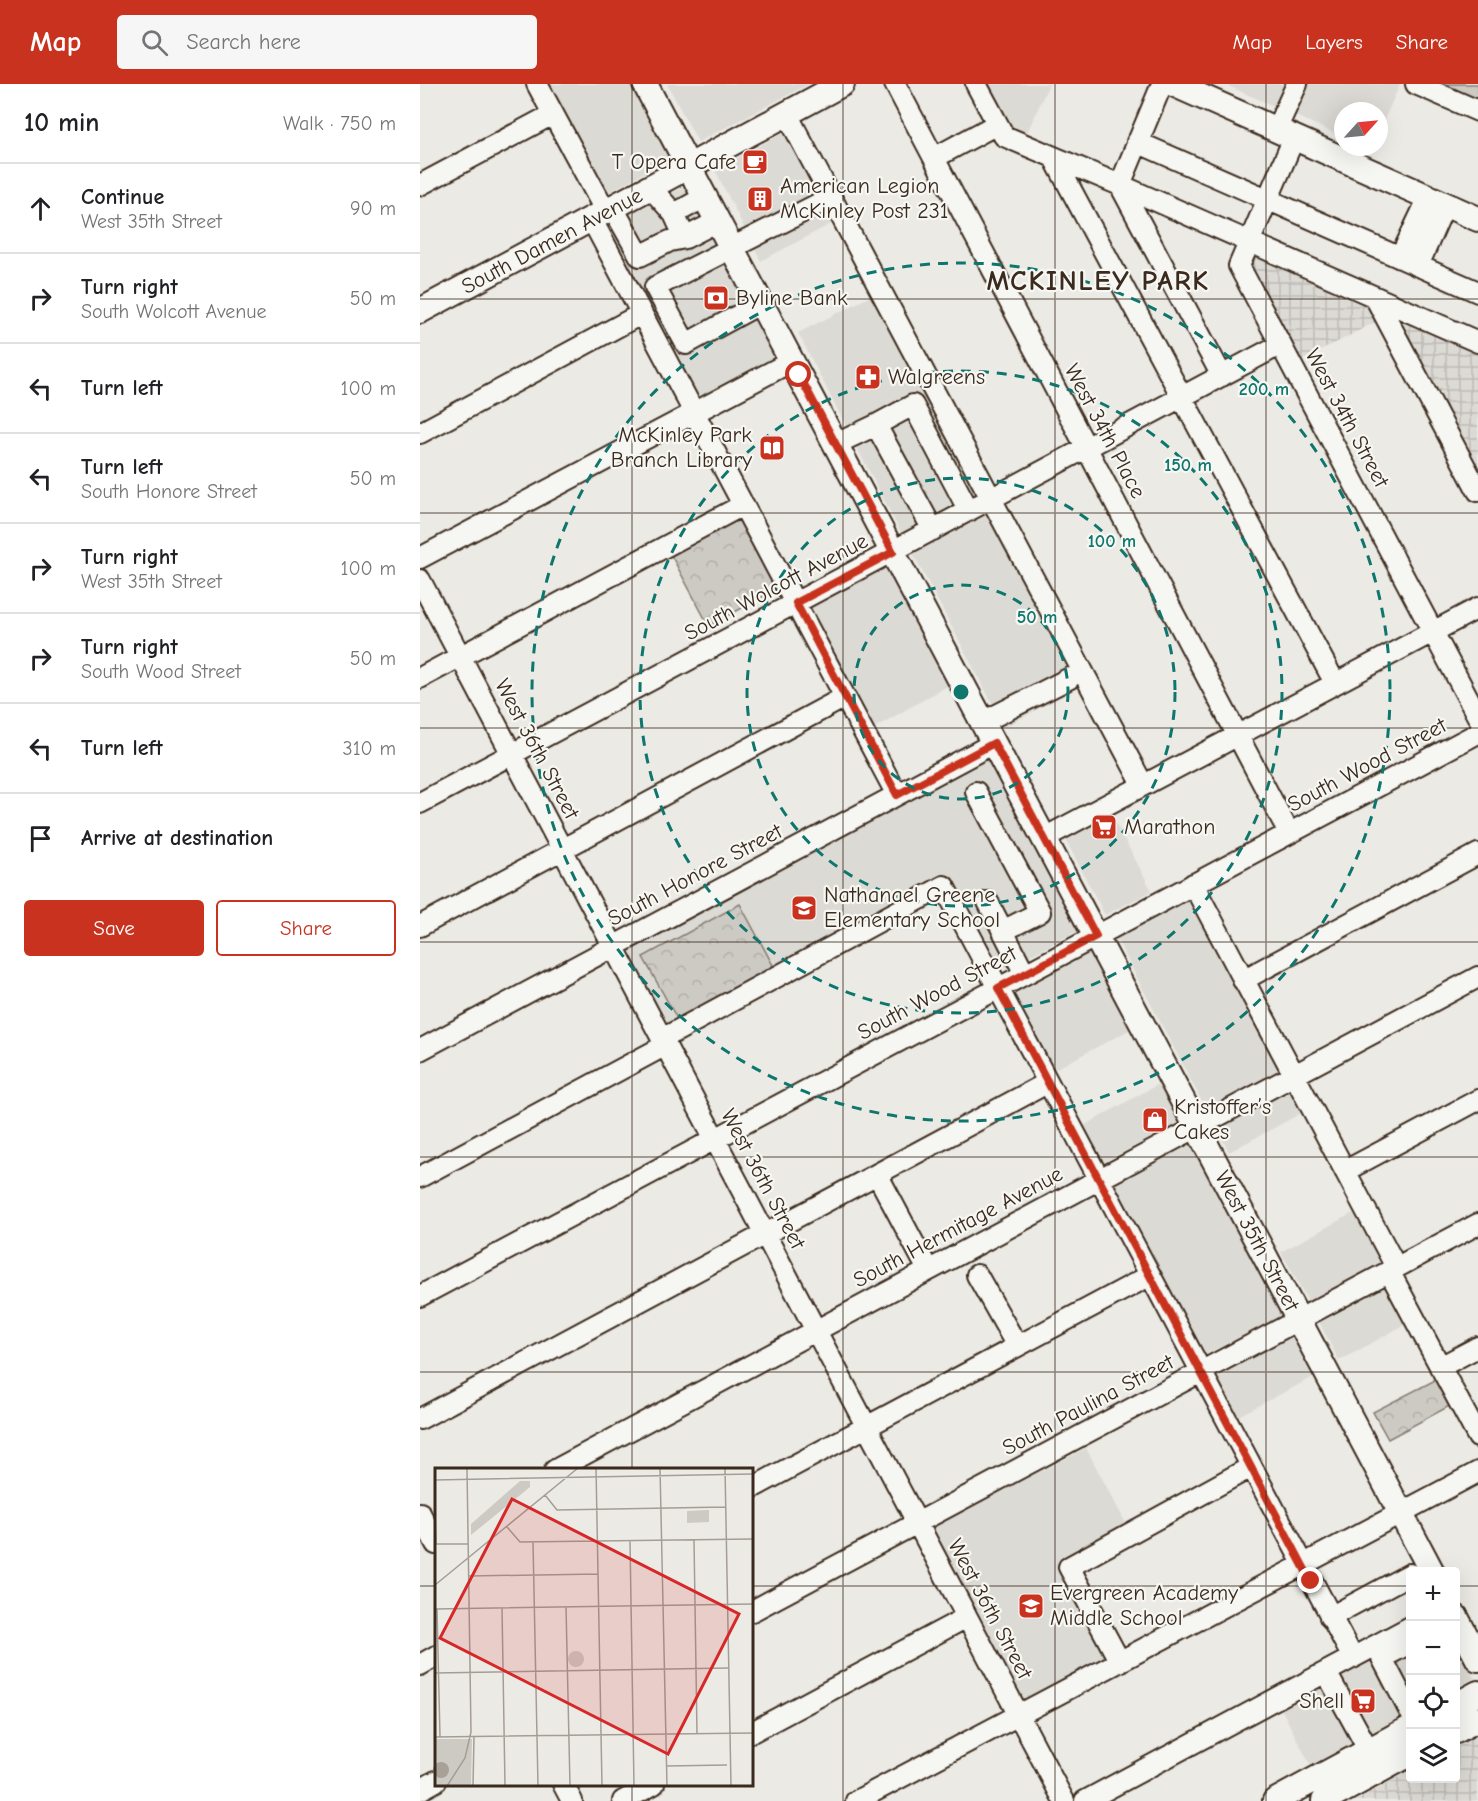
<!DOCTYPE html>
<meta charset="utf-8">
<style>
body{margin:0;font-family:"Comic Neue",sans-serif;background:#f6f6f6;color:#202124}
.controls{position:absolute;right:18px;bottom:18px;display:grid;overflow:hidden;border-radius:6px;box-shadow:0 6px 24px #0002}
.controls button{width:54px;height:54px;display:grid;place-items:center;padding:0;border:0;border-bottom:2px solid #e0e0e0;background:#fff;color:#202124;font:30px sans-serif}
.compass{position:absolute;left:914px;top:18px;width:54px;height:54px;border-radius:50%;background:#fff;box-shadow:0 6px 24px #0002;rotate:63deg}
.stop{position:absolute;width:18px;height:18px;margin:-14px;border:4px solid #c8321e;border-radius:50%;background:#fff}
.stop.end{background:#c8321e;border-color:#fff;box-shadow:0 2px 6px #0008}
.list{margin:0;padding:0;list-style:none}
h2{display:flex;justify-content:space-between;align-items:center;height:78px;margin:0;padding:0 24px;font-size:26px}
h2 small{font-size:20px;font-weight:400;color:#757577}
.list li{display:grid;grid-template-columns:39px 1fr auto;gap:18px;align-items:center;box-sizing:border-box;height:90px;padding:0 24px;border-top:2px solid #e0e0e0}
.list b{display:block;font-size:22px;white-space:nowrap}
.list p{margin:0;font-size:20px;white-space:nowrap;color:#757577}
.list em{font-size:20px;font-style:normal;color:#757577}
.actions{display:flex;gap:12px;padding:18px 24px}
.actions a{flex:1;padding:14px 0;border:2px solid #c8321e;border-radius:6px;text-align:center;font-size:21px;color:#c8321e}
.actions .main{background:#c8321e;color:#fff}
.icon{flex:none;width:33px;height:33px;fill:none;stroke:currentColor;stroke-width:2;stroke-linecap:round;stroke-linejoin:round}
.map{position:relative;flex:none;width:1058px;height:1717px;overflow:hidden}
header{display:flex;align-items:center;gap:36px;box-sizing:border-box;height:84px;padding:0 30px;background:#c8321e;color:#fff}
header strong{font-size:28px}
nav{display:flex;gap:33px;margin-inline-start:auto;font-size:21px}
.search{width:420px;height:54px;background:#f6f6f6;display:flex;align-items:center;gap:15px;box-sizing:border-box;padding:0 21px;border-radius:6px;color:#757577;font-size:22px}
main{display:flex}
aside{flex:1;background:#fff}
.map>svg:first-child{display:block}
</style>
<header>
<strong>Map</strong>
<div class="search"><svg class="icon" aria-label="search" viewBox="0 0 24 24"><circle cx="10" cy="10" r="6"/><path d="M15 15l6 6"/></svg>Search here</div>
<nav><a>Map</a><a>Layers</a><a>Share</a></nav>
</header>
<main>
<aside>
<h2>10 min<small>Walk · 750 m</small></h2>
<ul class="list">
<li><svg class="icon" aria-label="ahead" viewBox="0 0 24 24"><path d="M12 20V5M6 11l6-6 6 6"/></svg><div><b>Continue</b><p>West 35th Street</p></div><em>90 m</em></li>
<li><svg class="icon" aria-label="right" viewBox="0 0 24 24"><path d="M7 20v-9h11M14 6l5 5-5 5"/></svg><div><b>Turn right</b><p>South Wolcott Avenue</p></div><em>50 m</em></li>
<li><svg class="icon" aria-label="left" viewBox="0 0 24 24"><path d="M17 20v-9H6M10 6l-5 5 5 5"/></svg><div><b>Turn left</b></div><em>100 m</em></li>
<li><svg class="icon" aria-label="left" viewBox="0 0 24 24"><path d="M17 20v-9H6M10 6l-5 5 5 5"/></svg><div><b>Turn left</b><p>South Honore Street</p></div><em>50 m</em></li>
<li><svg class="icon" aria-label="right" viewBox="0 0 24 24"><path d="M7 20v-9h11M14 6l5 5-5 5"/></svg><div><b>Turn right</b><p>West 35th Street</p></div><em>100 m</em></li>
<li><svg class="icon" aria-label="right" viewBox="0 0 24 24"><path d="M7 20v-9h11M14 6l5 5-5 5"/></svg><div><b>Turn right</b><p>South Wood Street</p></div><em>50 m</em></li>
<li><svg class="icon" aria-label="left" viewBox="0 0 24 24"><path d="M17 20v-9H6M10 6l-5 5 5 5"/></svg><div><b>Turn left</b></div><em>310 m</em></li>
<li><svg class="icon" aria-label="arrive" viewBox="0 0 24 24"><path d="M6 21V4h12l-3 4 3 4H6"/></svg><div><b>Arrive at destination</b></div></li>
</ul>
<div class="actions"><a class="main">Save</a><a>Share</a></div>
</aside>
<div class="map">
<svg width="1058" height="1717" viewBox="0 0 1058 1717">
<defs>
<pattern id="industrial-grid" width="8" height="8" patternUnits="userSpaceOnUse" patternTransform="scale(1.5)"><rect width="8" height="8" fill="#dcdad4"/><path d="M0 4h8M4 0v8" fill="none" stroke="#bebbb6"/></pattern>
<pattern id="forest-firs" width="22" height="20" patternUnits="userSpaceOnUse" patternTransform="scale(1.5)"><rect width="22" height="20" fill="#cdcac4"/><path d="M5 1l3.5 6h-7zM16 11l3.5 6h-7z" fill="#b1aea8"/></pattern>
<pattern id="park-crowns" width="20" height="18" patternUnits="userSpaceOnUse" patternTransform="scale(1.5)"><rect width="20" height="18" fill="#cdcac4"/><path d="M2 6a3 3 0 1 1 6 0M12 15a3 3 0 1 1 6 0" fill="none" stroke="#b1aea8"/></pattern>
</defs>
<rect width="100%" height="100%" fill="#ebeae5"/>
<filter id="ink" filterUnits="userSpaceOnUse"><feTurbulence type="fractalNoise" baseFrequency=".0167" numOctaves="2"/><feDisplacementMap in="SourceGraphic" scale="12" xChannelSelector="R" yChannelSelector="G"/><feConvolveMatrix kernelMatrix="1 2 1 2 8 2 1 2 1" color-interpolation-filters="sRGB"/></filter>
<g filter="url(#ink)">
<!-- built -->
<path fill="#dcdad4" d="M117 0H213L252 73 178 114Z
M247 0H389L278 58Z
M556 0H629L602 60Z
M804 0H980L959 47V27H923V53Z
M374 43 422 134 341 177 295 86Z
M266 102 357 271 269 318 177 146Z
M461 207 567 407 483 453 378 249Z
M576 426 668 598 585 643 493 470Z
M468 482 531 600 445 649 380 529Z
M569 674 660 846 571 891 524 803 249 952 206 866Z
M686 721 732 807 685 831 640 745Z
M778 810 869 981 786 1025 696 854Z
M672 866 713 944 624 991 583 913Z
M742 998 763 1037 672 1084 653 1048Z
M880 1002 891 1024 809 1068 797 1045Z
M774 1059 865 1230 774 1276 684 1106Z
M944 1123 970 1173 888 1217 861 1168Z
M975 1198 995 1235 919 1277 899 1238Z
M875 1250 897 1291 807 1338 785 1298Z
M666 1364 711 1449 649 1483 694 1568 603 1618 511 1444Z
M990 1543V1629L892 1684 856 1615Z
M1036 1559 1054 1594 1036 1604Z"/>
<!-- industrial -->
<path fill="url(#industrial-grid)" d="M836 160 1058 258V407L965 233 879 278 827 180Z
M1058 1651V1717H935L990 1687V1694H1036V1663Z"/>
<!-- forest -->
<path fill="url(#forest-firs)" stroke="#847a71" stroke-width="1.5" d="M1009 0H1058V22Z"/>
<!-- park -->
<path fill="url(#park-crowns)" stroke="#847a71" stroke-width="1.5" d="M323 430 361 503 289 542 250 469Z
M320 820 356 887 260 940 223 873Z
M1023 1292 1037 1318 968 1355 953 1328Z"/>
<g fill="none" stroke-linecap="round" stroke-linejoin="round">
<!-- minor casing -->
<g stroke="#3b2a1e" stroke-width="24">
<path id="minor" d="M117 0 186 128
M475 0 869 749
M556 0 584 52 700 101 1058 258
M742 0 700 101 802 292
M996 0 1058 27
M367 30 723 701
M856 46 877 0
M874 54 819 182 1058 633
M717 58 1058 208
M514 74 577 40
M634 74 915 599
M0 101 133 30
M231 104 254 130
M285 113 254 130 265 154 298 137
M193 124 220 172 250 157 265 154
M172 136 477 711
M980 174 1009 113
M998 182 1025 120
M955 213 1058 407
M341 219 266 260 235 203 402 118
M0 349 221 230
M416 360 456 341
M513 446 456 341 493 321 549 427
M0 474 372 277
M0 496 644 1717
M0 594 323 421
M563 638 650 594
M556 708 620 828 583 847
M0 719 861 260
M624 754 1058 524
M773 800 976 1183
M568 818 605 890
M0 842 425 613
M823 896 1058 770
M242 955 524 802 933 1574
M0 966 574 659
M925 1087 1058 1016
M457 1090 508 1186
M0 1093 246 961
M969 1187 1058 1353
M557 1191 597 1262
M0 1212 1058 649
M1020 1283 1058 1263
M0 1335 627 999
M135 1386 1058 893
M332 1404 729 1192
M0 1429 16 1460
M332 1527 1058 1140
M910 1533 990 1490
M990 1559 962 1574 990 1628
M700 1578 649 1483 831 1383
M0 1581 16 1572
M906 1588 949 1667
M332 1648 547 1533
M143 1700 152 1717
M0 1706 16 1697
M203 1717 234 1700
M436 1717 1058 1388
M665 1717 990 1543"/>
</g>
<!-- major casing -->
<g stroke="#3b2a1e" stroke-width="28">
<path id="major" d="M225 0 1012 1488
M753 0 1058 135
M0 227 422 0
M1036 1533 1058 1575
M1036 1621 1058 1609
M1036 1647 1058 1635
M855 1717 990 1644
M904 1717 990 1670"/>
</g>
<!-- minor -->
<use href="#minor" stroke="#f6f6f2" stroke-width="20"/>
<!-- major -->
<use href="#major" stroke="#f6f6f2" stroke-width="24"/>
</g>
</g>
<g fill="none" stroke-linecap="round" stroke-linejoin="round" filter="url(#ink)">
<!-- route -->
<path stroke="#c8321e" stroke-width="8" d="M379 291 473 468 376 519 477 711 574 659 676 852 578 904 891 1497"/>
</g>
<!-- grid -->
<path fill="none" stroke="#3b2a1e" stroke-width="1.5" stroke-opacity="0.55" d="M212 0V1386M423 0V1717M635 0V1717M846 0V1717M0 215H1058M0 429H1058M0 644H1058M0 858H1058M0 1073H1058M0 1288H1058M0 1502H16M332 1502H990M1036 1502H1058M212 1700V1717"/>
<!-- distance rings -->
<g fill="none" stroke="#0f766e" stroke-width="3" stroke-dasharray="10 8">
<circle cx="541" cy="608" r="107"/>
<circle cx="541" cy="608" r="214"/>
<circle cx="541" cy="608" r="321"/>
<circle cx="541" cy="608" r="429"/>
</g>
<!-- icons -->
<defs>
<g id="cafe-square" transform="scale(1.35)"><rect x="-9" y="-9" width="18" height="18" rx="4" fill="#c8321e" stroke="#f6f6f2"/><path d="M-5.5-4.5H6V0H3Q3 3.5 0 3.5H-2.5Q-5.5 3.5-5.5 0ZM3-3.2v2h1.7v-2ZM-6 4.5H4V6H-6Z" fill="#fff"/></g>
<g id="building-square" transform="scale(1.35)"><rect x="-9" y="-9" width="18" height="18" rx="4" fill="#c8321e" stroke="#f6f6f2"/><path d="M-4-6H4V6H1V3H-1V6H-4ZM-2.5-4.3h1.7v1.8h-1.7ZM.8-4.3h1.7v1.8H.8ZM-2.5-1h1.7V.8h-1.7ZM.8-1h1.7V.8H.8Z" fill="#fff"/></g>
<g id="bank-square" transform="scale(1.35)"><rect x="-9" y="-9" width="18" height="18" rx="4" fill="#c8321e" stroke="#f6f6f2"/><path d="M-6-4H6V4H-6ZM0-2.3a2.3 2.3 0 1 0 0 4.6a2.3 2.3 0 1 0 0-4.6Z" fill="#fff"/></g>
<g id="pharmacy-square" transform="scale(1.35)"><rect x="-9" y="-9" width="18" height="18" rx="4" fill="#c8321e" stroke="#f6f6f2"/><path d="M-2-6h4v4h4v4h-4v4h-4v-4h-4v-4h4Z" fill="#fff"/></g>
<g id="library-square" transform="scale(1.35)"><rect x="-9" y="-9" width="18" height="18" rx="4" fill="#c8321e" stroke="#f6f6f2"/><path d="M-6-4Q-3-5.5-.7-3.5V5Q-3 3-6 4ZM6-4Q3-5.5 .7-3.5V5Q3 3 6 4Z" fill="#fff"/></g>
<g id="supermarket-square" transform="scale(1.35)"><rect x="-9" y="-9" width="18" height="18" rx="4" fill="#c8321e" stroke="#f6f6f2"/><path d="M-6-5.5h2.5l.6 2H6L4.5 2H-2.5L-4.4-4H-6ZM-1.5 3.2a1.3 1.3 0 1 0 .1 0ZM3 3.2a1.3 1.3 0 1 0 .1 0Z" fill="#fff"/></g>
<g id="school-square" transform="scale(1.35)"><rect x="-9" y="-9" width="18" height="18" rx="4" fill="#c8321e" stroke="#f6f6f2"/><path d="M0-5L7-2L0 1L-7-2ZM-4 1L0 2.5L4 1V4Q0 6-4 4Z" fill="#fff"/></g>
<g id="shop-square" transform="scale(1.35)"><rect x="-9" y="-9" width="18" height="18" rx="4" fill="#c8321e" stroke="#f6f6f2"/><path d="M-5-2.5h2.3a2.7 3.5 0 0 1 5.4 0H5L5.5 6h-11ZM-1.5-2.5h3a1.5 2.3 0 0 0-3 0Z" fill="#fff"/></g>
</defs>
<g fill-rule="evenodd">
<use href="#cafe-square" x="335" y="78"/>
<use href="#building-square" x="340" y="115"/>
<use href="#bank-square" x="296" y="214"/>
<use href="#pharmacy-square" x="448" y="293"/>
<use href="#library-square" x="352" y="364"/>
<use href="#supermarket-square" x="684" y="743"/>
<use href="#school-square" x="384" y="824"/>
<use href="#shop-square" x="735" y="1036"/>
<use href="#school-square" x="611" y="1522"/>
<use href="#supermarket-square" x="943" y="1617"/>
</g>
<g text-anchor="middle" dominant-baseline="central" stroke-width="4.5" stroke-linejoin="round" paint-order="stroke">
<!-- poi labels -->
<g font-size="22" fill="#3b2a1e" stroke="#f6f6f2" text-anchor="start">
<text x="316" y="78" text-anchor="end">T Opera Cafe</text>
<text x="360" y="102">American Legion<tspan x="360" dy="25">McKinley Post 231</tspan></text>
<text x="316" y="214">Byline Bank</text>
<text x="468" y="293">Walgreens</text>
<text x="332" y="351" text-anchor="end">McKinley Park<tspan x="332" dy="25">Branch Library</tspan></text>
<text x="704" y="743">Marathon</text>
<text x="404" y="811">Nathanael Greene<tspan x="404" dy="25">Elementary School</tspan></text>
<text x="754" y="1023">Kristoffer’s<tspan x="754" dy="25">Cakes</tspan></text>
<text x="630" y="1509">Evergreen Academy<tspan x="630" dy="25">Middle School</tspan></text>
<text x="924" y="1617" text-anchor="end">Shell</text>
</g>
<!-- street labels -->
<g font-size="22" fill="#3b2a1e" stroke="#f6f6f2">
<text transform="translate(132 157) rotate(-28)">South Damen Avenue</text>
<text transform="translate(927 334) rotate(62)">West 34th Street</text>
<text transform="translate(685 347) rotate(62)">West 34th Place</text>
<text transform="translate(356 503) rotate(-28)">South Wolcott Avenue</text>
<text transform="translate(117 665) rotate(62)">West 36th Street</text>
<text transform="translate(947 681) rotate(-28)">South Wood Street</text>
<text transform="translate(275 791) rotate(-28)">South Honore Street</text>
<text transform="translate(517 909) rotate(-28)">South Wood Street</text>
<text transform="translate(343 1095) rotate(62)">West 36th Street</text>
<text transform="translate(538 1143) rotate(-28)">South Hermitage Avenue</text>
<text transform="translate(837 1157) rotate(62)">West 35th Street</text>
<text transform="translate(668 1321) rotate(-28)">South Paulina Street</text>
<text transform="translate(570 1525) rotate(62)">West 36th Street</text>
</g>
<!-- district labels -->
<g font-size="28" font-weight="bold" letter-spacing="1.5" fill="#3b2a1e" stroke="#f6f6f2">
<text x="678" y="197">MCKINLEY PARK</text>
</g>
</g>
<!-- overview -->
<g transform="translate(15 1384)">
<rect width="318" height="318" fill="#ebeae5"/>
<path d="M85 13H95V19L36 67V56Z" fill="#cdcac4"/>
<path d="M274 42V54L252 55V43ZM133 191a8 8 0 1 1 16 0a8 8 0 1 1-16 0ZM0 271H37L36 318H0Z" fill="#cdcac4"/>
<path d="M-2 302a8 8 0 1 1 16 0a8 8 0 1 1-16 0Z" fill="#a8a198"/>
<path fill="none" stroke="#a59d95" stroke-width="1.5" d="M161 0 167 318M225 0 232 318M290 0 296 318M0 12 318 6M110 27 122 42 290 39M0 34 1 76M72 59 85 74 318 71M259 72 262 266M195 73 199 318M98 74 103 318M1 76H33M34 108 163 106M0 117 143 0M131 139 135 318M67 140 70 318M0 141 318 136M2 141 5 269M0 205 293 200M0 269 318 265M231 298 292 297M12 318 30 290 36 264 32 0M38 318 39 269"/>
<path fill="#d62828" fill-opacity="0.15" stroke="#d62828" stroke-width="3" d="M77 31 304 146 233 286 5 170Z"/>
<rect width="318" height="318" fill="none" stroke="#3b2a1e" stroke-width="3"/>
</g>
<circle cx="541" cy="608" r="9" fill="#0f766e" stroke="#f6f6f2" stroke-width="3"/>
<g font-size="18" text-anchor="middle" font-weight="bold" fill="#0f766e" stroke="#f6f6f2" stroke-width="4.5" stroke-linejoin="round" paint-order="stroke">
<text x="844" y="311">200 m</text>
<text x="768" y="387">150 m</text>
<text x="692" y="463">100 m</text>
<text x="617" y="539">50 m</text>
</g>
</svg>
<div class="controls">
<button>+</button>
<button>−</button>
<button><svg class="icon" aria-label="locate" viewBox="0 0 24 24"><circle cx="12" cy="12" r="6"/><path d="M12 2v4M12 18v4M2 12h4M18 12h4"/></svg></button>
<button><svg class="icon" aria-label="layers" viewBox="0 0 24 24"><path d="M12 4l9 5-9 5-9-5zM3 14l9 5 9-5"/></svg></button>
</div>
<svg class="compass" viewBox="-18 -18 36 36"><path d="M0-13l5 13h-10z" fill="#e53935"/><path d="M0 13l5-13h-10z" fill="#757577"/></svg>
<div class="stop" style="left:379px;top:291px"></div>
<div class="stop end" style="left:891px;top:1497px"></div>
</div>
</main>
